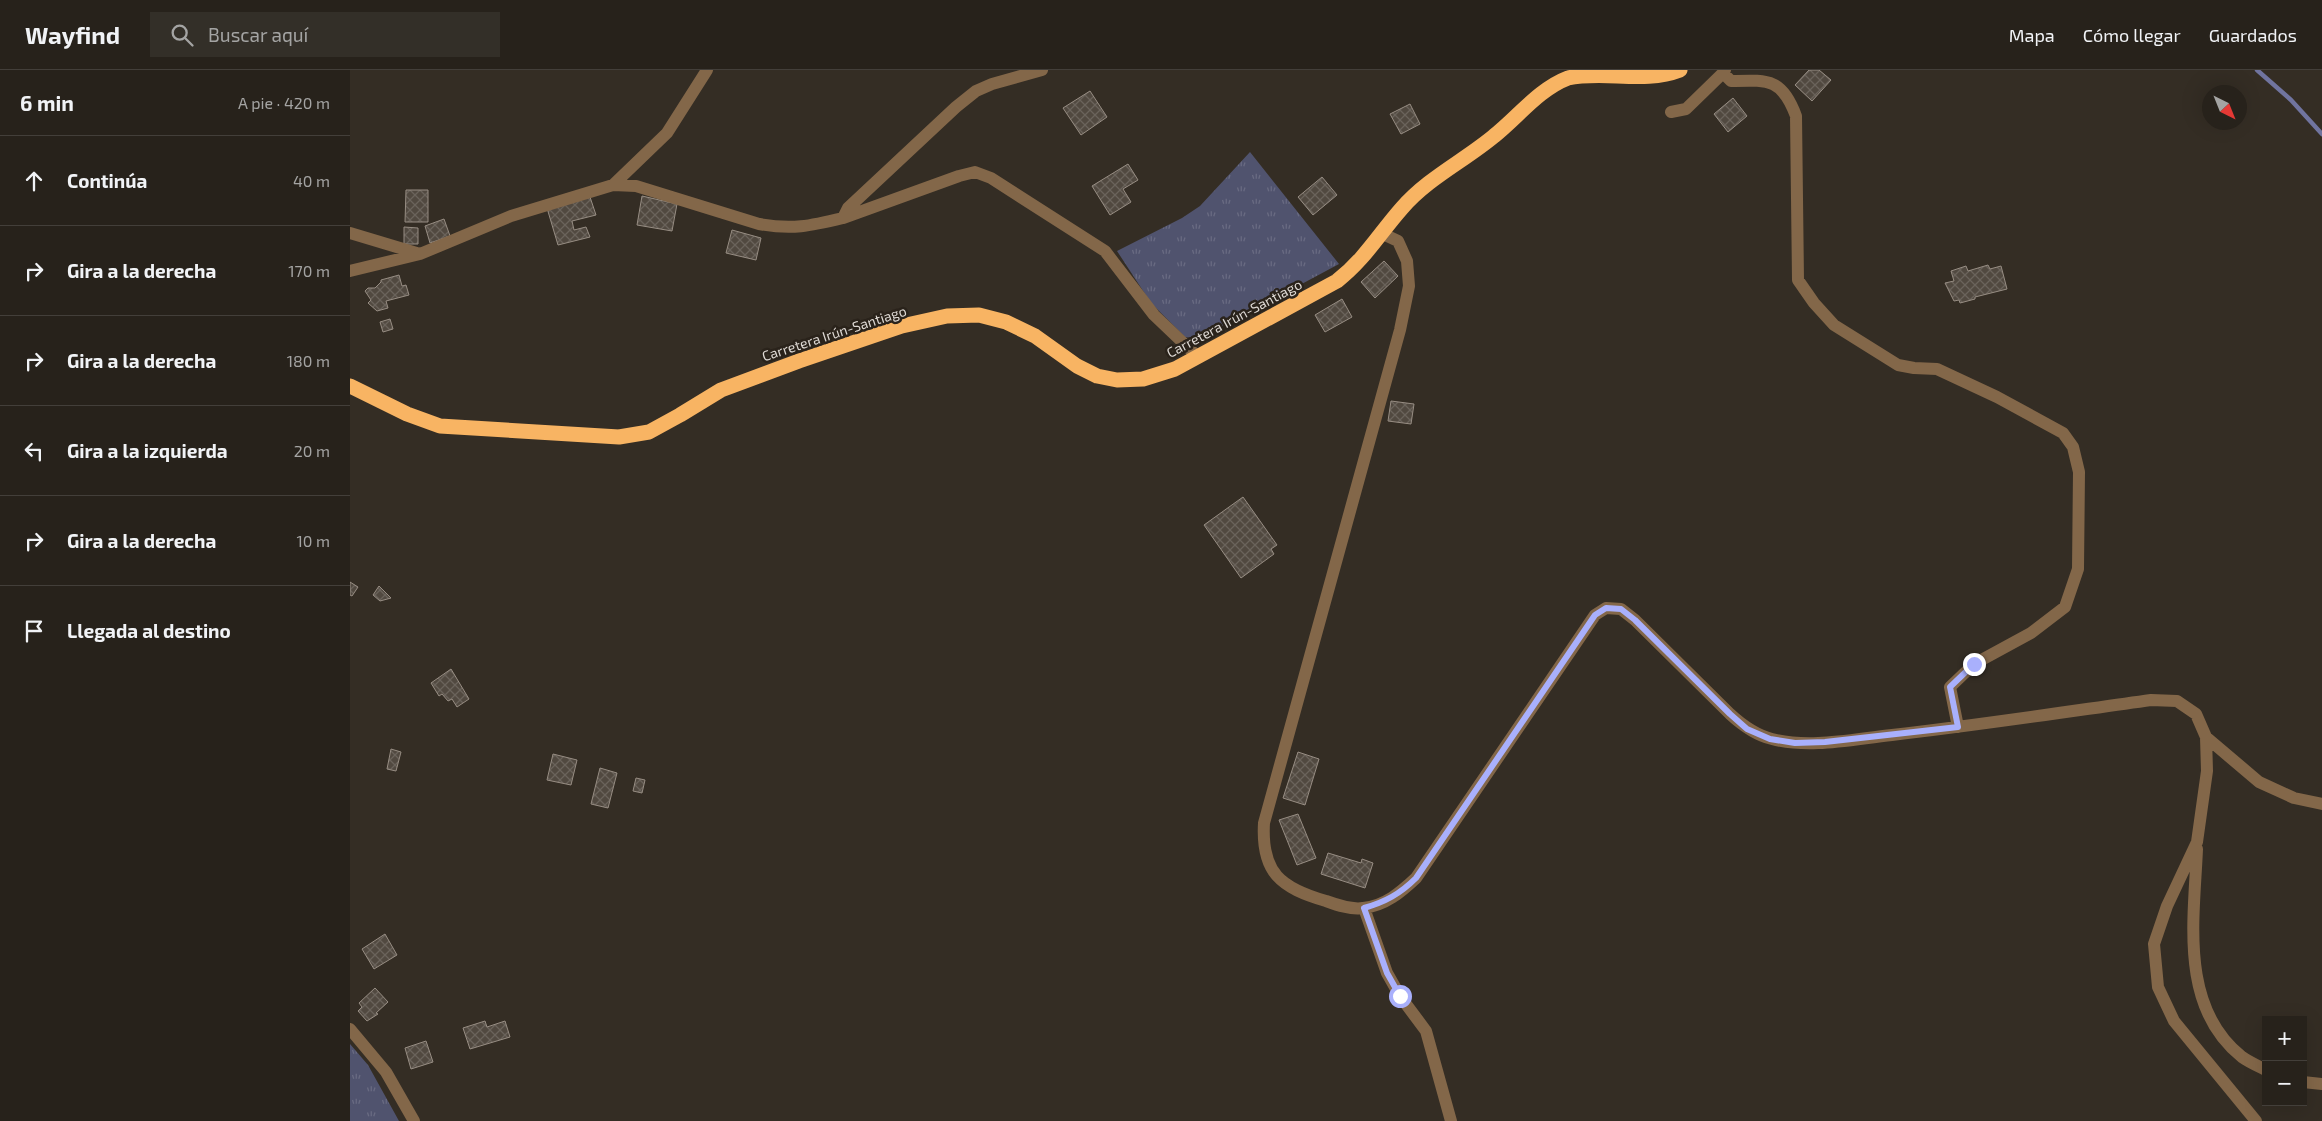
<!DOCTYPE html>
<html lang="es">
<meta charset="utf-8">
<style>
body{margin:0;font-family:"Exo 2",sans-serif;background:#332f28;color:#f1f3f6}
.controls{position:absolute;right:15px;bottom:15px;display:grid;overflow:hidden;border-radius:0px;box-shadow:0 5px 20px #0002}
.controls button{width:45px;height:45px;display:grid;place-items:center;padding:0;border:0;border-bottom:1px solid #433f3a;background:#27221b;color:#f1f3f6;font:25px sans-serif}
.compass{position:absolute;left:1852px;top:15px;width:45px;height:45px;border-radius:50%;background:#27221b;box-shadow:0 5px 20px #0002;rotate:137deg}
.stop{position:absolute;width:15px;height:15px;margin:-11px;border:4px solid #a9b0fc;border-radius:50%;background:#fff}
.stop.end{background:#a9b0fc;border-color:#fff;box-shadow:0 1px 5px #0008}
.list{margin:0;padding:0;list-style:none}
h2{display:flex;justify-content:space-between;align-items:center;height:65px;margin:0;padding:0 20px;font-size:21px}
h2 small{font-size:16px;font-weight:400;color:#a4a4a3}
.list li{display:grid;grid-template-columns:32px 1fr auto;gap:15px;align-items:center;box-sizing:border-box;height:90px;padding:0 20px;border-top:1px solid #433f3a}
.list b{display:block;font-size:19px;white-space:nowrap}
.list em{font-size:16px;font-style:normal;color:#a4a4a3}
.icon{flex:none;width:28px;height:28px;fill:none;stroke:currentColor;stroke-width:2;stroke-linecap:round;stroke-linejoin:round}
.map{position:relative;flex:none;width:1972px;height:1051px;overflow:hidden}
header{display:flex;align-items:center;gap:30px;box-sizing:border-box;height:70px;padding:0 25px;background:#27221b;border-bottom:1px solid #433f3a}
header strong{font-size:24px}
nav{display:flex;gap:28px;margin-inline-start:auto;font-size:18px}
.search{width:350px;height:45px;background:#332f28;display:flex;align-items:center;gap:12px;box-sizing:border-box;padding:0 18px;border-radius:0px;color:#a4a4a3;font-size:19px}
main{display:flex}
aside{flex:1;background:#27221b}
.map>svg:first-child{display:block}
</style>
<header>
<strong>Wayfind</strong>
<div class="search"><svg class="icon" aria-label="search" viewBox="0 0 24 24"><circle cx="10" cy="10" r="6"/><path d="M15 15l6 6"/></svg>Buscar aquí</div>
<nav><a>Mapa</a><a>Cómo llegar</a><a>Guardados</a></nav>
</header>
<main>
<aside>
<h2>6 min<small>A pie · 420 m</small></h2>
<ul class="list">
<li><svg class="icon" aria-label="ahead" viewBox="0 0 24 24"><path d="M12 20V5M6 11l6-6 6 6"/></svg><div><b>Continúa</b></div><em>40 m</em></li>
<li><svg class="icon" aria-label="right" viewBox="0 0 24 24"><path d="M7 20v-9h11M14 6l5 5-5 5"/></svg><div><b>Gira a la derecha</b></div><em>170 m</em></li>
<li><svg class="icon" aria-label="right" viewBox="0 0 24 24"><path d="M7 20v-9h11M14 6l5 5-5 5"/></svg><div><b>Gira a la derecha</b></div><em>180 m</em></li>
<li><svg class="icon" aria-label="left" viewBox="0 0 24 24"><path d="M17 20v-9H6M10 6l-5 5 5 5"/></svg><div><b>Gira a la izquierda</b></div><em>20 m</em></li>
<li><svg class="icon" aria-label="right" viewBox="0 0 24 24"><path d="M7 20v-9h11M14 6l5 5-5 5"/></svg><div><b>Gira a la derecha</b></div><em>10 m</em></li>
<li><svg class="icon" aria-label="arrive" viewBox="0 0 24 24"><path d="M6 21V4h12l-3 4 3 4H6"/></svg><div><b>Llegada al destino</b></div></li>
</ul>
</aside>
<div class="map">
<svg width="1972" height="1051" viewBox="0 0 1972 1051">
<defs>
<pattern id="grass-tufts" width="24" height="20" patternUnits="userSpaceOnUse" patternTransform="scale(1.25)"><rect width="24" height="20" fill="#50536e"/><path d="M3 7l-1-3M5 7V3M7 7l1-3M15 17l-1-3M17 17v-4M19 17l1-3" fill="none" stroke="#696b82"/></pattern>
<pattern id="building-cross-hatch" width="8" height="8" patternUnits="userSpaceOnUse" patternTransform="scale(1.25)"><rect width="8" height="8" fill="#514940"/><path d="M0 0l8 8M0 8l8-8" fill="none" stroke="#6a635b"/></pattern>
</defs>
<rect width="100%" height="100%" fill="#342d24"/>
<!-- grass -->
<path fill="url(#grass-tufts)" d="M900 82 989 194 849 269 835 267 801 233 767 181 832 148 850 136Z
M0 974 18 995 49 1051H0Z"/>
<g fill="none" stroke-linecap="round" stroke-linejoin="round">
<!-- stream -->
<path stroke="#70749f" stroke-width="4.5" d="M1907 0 1941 30 1972 64"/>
</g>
<!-- building -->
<path fill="url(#building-cross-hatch)" stroke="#978d83" d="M1459 0H1469L1481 10 1462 31 1445 15Z
M740 21 757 47 731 65 713 38Z
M1383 28 1397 46 1378 62 1364 44Z
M1060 34 1070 54 1051 64 1040 44Z
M778 94 788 110 773 119 781 132 760 145 742 116Z
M972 107 987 125 963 145 948 127Z
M56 120H78V152H55Z
M292 126 327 134 322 161 287 155Z
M240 127 246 145 222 151 224 160 236 157 240 167 208 175 197 138Z
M94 149 100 166 80 173 75 156Z
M54 157 68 158V174H54Z
M382 160 411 168 406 190 376 183Z
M1034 191 1048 206 1025 228 1011 212Z
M1638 195 1640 199 1651 196 1657 219 1625 227V229L1610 233 1609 230 1604 231 1595 213 1604 211 1601 201 1616 196 1618 201Z
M49 205 52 216 56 215 59 225 36 231 38 238 27 241 18 233 21 230 15 221 18 218H25L31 212V210Z
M992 229 1002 247 975 262 965 245Z
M40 249 43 259 33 262 30 252Z
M1041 331 1064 334 1061 354 1038 351Z
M893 427 927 475 921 479 924 484 891 508 854 455Z
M0 512 8 517 2 526 0 525Z
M29 516 41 528 30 531 23 525Z
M101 599 119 629 107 637 102 629 98 631 92 624 89 626 81 613Z
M41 679 51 682 46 701 37 699Z
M948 682 969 689 955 735 933 728Z
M203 684 227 690 221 715 197 710Z
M250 698 267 703 258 738 241 734Z
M286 708 295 710 292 723 283 721Z
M948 744 966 788 947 795 929 750Z
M978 783 1011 793 1012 789 1023 793 1015 818 971 804Z
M35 864 47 885 24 899 12 879Z
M25 918 38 932 26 943 28 944 17 951 8 941 12 937 9 933Z
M135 951 137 957 155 951 160 967 120 979 113 958Z
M76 971 83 992 61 999 55 978Z"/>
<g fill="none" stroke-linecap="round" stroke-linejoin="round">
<!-- minor -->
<path stroke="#836749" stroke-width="12" d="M1375 0 1373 3 1381 11C1418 10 1432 8 1446 46L1448 210 1464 233 1484 255 1548 295 1564 298 1587 299 1647 327 1713 363 1723 377 1729 402 1728 499 1715 537 1681 563 1624 594 1600 617 1608 657
M1321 42 1336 39 1373 3
M263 115 317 63 357 0
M493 148 609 106 625 102 641 108 755 181 804 245 848 287
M0 163 70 184
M1033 164 1048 171 1057 191 1059 216 1050 260 914 753C911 803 931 818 976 831 987 835 1001 840 1013 838 1035 836 1051 822 1066 808L1245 545 1256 538 1271 539 1285 550 1380 644C1392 655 1405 665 1422 669 1460 679 1503 669 1542 665 1629 655 1715 642 1801 630L1827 631 1846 644 1856 667 1857 701 1847 772 1817 836 1804 874 1808 917 1824 951 1906 1051
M0 201 70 184 161 146 263 115 286 116 409 154C442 160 460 156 493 148L498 138 606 37 626 21 642 14 692 0
M1856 667 1909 712 1944 728 1972 734
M1847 779C1844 850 1829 937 1892 987 1899 992 1908 996 1916 1000
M1014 838 1037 903 1050 926 1076 961 1101 1051
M0 959 36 1002 64 1051
M1953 1012 1972 1014"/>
<!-- highway -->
<path stroke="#f8b463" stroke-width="15" d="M0 316 57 344 90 356 269 367 299 362 330 345 371 320 449 291 552 256 597 246 629 245 656 252 685 266 727 296 747 306 767 310 793 309 825 299 987 211C1015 189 1029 164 1052 138 1078 108 1114 91 1144 66 1168 47 1189 19 1218 8 1254 0 1294 14 1330 0"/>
</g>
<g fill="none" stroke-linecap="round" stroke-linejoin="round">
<!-- route -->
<path stroke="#a9b0fc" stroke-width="6" d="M1050 926 1037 903 1014 838C1035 832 1050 824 1066 808L1245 545 1256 538 1271 539 1285 550 1380 644 1397 659 1420 669 1445 673 1475 672 1608 657 1600 617 1624 594"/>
</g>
<g text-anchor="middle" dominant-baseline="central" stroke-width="5" stroke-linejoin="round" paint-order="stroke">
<!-- street labels -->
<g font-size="14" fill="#ded9d4" stroke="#2a231b">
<text transform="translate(884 248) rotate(-28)">Carretera Irún-Santiago</text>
<text transform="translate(484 263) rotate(-18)">Carretera Irún-Santiago</text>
</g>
</g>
</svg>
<div class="controls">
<button>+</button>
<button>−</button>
</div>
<svg class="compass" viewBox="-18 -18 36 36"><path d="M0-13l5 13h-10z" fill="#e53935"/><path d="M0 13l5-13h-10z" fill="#a4a4a3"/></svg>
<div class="stop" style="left:1050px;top:926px"></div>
<div class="stop end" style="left:1624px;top:594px"></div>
</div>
</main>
